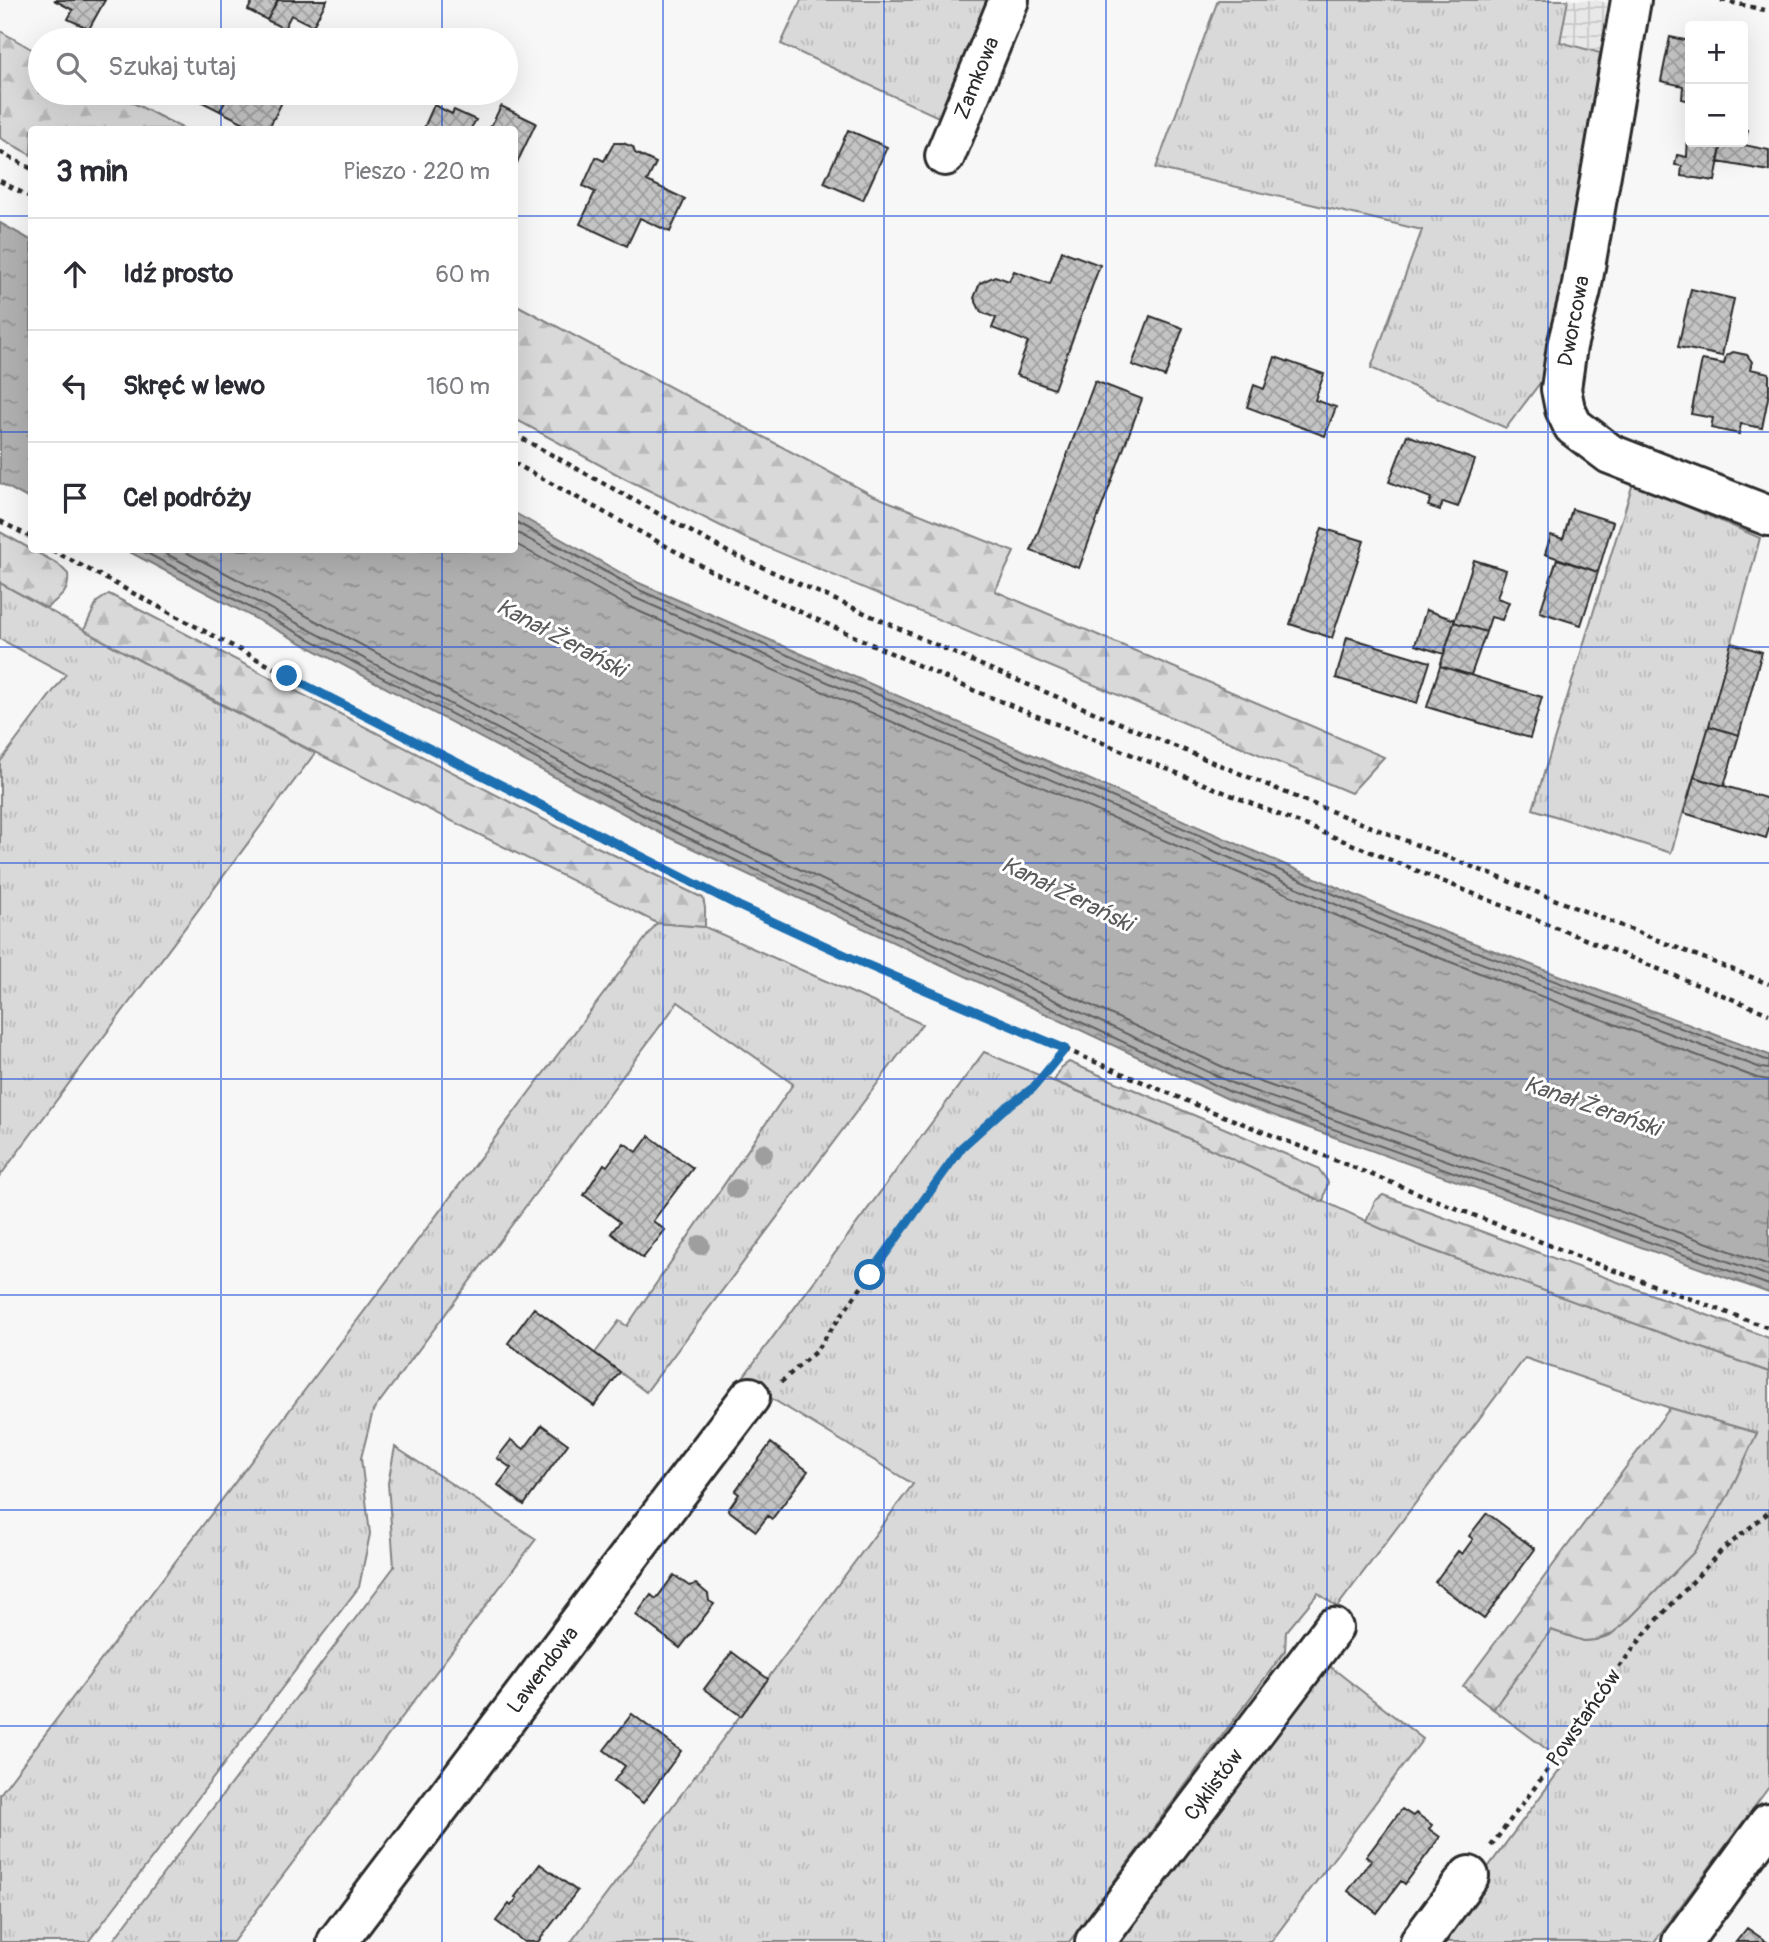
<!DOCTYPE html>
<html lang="pl">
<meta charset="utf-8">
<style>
body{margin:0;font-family:Pangolin,sans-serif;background:#f7f7f7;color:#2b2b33}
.controls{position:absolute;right:21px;top:21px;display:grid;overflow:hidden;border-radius:7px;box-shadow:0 7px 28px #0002}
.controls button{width:63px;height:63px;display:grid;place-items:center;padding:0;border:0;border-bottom:2px solid #e1e1e2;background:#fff;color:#2b2b33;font:35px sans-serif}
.stop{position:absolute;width:21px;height:21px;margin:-16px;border:5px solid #1f6fb2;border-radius:50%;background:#fff}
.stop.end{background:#1f6fb2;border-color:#fff;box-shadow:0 2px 7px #0008}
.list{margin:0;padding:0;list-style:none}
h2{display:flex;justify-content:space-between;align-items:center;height:91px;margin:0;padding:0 28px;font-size:30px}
h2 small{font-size:23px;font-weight:400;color:#7c7c81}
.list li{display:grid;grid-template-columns:46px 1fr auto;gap:21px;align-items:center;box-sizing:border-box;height:112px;padding:0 28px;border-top:2px solid #e1e1e2}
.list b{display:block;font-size:26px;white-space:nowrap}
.list em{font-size:23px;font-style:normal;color:#7c7c81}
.icon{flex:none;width:38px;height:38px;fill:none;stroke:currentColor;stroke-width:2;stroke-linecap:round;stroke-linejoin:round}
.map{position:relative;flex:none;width:1769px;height:1942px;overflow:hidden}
.search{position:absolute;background:#fff;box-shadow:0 7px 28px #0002;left:28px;top:28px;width:490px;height:77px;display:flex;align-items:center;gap:18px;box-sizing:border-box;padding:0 24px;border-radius:38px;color:#7c7c81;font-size:26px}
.panel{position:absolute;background:#fff;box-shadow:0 7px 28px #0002;left:28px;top:126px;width:490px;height:427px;border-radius:7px}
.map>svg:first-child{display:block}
</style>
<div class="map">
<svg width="1769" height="1942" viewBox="0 0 1769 1942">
<defs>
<pattern id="industrial-grid" width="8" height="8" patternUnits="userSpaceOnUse" patternTransform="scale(1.75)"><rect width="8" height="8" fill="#e8e8e8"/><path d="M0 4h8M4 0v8" fill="none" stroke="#c7c7c7"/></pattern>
<pattern id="grass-tufts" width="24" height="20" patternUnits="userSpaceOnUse" patternTransform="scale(1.75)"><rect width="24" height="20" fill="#d9d9d9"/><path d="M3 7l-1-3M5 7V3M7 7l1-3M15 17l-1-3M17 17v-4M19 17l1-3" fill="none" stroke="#bababa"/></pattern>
<pattern id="forest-firs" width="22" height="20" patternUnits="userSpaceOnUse" patternTransform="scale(1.75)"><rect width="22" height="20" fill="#d9d9d9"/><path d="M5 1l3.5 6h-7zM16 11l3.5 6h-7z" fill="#bababa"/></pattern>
<pattern id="water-ripples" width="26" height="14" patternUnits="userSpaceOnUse" patternTransform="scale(1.75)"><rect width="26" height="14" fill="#b0b0b0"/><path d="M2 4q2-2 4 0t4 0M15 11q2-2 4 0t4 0" fill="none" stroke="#8f8f8f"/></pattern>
<pattern id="building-cross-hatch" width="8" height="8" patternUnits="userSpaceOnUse" patternTransform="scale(1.75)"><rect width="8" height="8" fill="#c4c4c4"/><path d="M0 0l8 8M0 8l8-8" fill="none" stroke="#9f9f9f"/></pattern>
</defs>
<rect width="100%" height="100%" fill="#f7f7f7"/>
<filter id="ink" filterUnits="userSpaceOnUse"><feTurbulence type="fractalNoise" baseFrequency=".0143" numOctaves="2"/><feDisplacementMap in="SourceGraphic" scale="14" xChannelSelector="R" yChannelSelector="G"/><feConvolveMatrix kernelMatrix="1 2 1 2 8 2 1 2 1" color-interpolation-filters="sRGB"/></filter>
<g filter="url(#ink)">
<!-- industrial -->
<path fill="url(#industrial-grid)" d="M1568 0H1596L1607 3 1600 53 1560 42Z"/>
<!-- grass -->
<path fill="url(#grass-tufts)" stroke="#828282" stroke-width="2" d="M801 0H999L949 122 781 44Z
M1218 0H1568L1560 42 1600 53 1549 371 1506 428 1371 368 1422 230 1156 168Z
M1633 483 1760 538 1709 726 1671 853 1533 809Z
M0 583 204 696 315 753 0 1176V762L66 674 0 639Z
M657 923 705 927 922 1024 646 1392 595 1353 619 1321 627 1326 793 1084 678 1002 373 1411 361 1458 370 1534 359 1587 88 1942H0V1794Z
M984 1052 1177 1133 1418 1245 1769 1372V1787L1654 1942H1433L1565 1763 1493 1709 1551 1630 1584 1641 1595 1640 1610 1635 1625 1623 1694 1552 1757 1433 1670 1408 1525 1358 1337 1607 1318 1593 1286 1632 1285 1651 1069 1942H571L913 1484 741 1380Z
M395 1447 536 1539 233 1942H112L394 1567 388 1483Z
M1331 1667 1423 1739 1271 1942H1109L1315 1668Z"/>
<!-- forest -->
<path fill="url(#forest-firs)" stroke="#828282" stroke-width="2" d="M0 31 40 54V93H114L184 129 32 130 31 155 0 138Z
M515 304 870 494 1014 552 995 591 1384 757 1351 793 745 538 624 478 515 419Z
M0 532 58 564 68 574C70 593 60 597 46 608L0 583Z
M109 594 587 842 703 898 705 908V927L657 923C465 827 272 734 84 630L97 602Z
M1069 1062 1318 1168 1328 1182 1323 1202 1177 1133 1054 1081 1061 1068Z
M1383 1195 1769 1338V1372L1418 1245 1366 1222 1375 1201Z
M1670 1408 1757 1433 1729 1494 1694 1552 1625 1623 1610 1635 1595 1640 1584 1641 1551 1630 1493 1709 1463 1686Z"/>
<!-- water -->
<path fill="url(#water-ripples)" stroke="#7b7b7b" stroke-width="2" d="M0 223 31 240V500L0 483Z
M515 513 639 583 1405 917 1769 1055V1293L1228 1099 666 836 126 550H514Z"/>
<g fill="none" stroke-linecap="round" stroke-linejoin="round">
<!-- shore -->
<path stroke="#606060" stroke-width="2" d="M514 521 637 589 1402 924 1769 1061
M514 531 633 597 1399 932 1761 1068 1769 1069
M514 543 629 607 1395 941 1757 1078 1769 1080
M141 550 669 829 1230 1092 1769 1285
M159 550 673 822 1234 1084 1769 1276
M182 550 677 812 1238 1074 1769 1265"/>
</g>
<!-- building -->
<path fill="url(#building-cross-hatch)" stroke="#2b2b2b" stroke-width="2" d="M54 0H105L89 29 68 19 73 10Z
M253 0H278L267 20 248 10Z
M278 0H327L313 26 291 15 284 29 267 20Z
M1670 37 1690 41V101L1682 99 1683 86 1661 81Z
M199 93H230L220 111 196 99Z
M230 93H263L282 102 268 130H258L220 111Z
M434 105 452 114 454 110 476 120 471 128 473 130H423Z
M501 106 536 123 514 169V130H489Z
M1743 129 1748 130 1744 145 1769 150V171L1718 162 1722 142H1743Z
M848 130 887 147 863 200 824 183Z
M1688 132H1690V142H1722L1715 181 1681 176 1682 166 1675 165 1677 155 1687 157Z
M614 143H623L633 147 635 153 656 163 647 181 685 199 670 232 640 218 627 246 580 224 595 192 583 186 596 157 604 161Z
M1062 251 1100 265 1054 389 1016 375 1028 342 992 328 996 318 981 312 974 298 980 283 995 276 1009 281 1014 271 1050 284Z
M1691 289 1734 299 1722 356 1678 347Z
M1150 316 1183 328 1165 377 1132 365Z
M1733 352 1747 355 1752 362 1750 369 1769 373V393L1762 428 1741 424 1739 434 1711 428 1713 418 1691 414 1702 360 1724 364 1726 356Z
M1275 357 1324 374 1315 400 1336 407 1325 436 1247 407 1254 385 1264 389Z
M1095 381 1142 399 1079 568 1031 551Z
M1407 435 1475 460 1458 507 1443 502 1440 510 1428 506 1431 498 1389 482Z
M1572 509 1613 522 1598 572 1545 554 1551 535 1563 539Z
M1322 528 1364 541 1332 638 1290 624Z
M1557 559 1598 572 1581 625 1540 612Z
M1474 560 1506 570 1497 598 1509 602 1502 620 1491 617 1486 632 1454 622Z
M1426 610 1455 620 1444 654 1415 645Z
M1454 622 1486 632 1471 675 1440 666Z
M1347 637 1430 662 1417 703 1336 678Z
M1731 643 1762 652 1739 735 1709 726Z
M1440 666 1542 697 1530 738 1427 707Z
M1709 726 1739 735 1724 786 1694 777Z
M1694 777 1769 799V828L1766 838 1684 813Z
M649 1136 693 1168 653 1221 665 1230 643 1258 611 1233 620 1222 584 1195 604 1164 607 1166 624 1143 637 1152Z
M534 1308 620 1372 594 1406 508 1343Z
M542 1425 568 1444 524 1505 498 1485 511 1468 497 1458 511 1440 524 1449Z
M771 1443 808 1471 772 1519 768 1516 756 1531 728 1510 739 1494 735 1491Z
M1487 1513 1535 1549 1484 1619 1435 1582 1458 1551 1462 1554 1473 1539 1469 1536Z
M674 1575 689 1586 696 1584 708 1594 709 1601 714 1604 680 1648 636 1615 651 1595 656 1599Z
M732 1652 768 1679 741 1716 704 1689Z
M632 1714 681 1751 643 1803 614 1781 625 1766 604 1750Z
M1402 1809 1413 1816 1416 1813 1432 1825 1429 1829 1440 1837 1405 1884 1401 1881 1377 1913 1348 1891 1371 1860 1366 1857Z
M540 1864 577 1891 538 1942H524L496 1921 509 1904 511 1906 517 1898 515 1897Z
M1747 1928 1767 1942H1736Z"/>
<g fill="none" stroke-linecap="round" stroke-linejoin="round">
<!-- minor casing -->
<g stroke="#2b2b2b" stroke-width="44">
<path id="minor" d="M1631 0 1581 290 1567 346 1561 389 1565 409 1573 426 1610 454 1769 516
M945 156 1009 0
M337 1942 750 1397
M1095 1942 1333 1628
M1420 1942 1469 1876
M1682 1942 1769 1823"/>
</g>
<!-- path -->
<path stroke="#2b2b2b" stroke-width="4.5" stroke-dasharray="5 5" stroke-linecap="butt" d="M1721 0 1769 11
M0 152 32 169
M0 181 32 198
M514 434 728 552 981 665 1308 802 1769 984
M514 463 717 574 968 688 1769 1014
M0 521 32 538
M52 550 287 675 631 853 739 907 867 965 1206 1109 1607 1268 1769 1328
M781 1382 815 1352 962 1147 1004 1109 1033 1088 1065 1049
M1491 1846 1565 1747 1609 1680 1647 1631 1720 1552 1769 1512"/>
<!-- minor -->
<use href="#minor" stroke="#fff" stroke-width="38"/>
</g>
<!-- trees -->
<g fill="#9e9e9e">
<circle cx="763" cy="1153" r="10"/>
<circle cx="736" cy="1189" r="10"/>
<circle cx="700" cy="1245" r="10"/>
</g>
</g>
<g fill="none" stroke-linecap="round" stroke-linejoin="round" filter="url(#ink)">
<!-- route -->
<path stroke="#1f6fb2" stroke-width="9" d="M287 676 739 906 867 965 1065 1049 1033 1088 1004 1109 962 1147 870 1275"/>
</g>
<!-- grid -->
<path fill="none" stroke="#1d4ed8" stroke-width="2" stroke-opacity="0.55" d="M221 0V40M442 0V40M663 0V1942M884 0V1942M1106 0V1942M1327 0V1942M1548 0V1942M221 93V130M442 93V130M0 216H32M514 216H1769M0 432H32M514 432H1769M221 550V1942M442 550V1942M0 647H1769M0 863H1769M0 1079H1769M0 1295H1769M0 1510H1769M0 1726H1769"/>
<g text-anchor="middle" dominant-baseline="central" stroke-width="6" stroke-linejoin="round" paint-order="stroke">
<!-- street labels -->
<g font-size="21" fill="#2b2b2b" stroke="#fff">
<text transform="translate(977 78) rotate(-68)">Zamkowa</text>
<text transform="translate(1574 321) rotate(-79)">Dworcowa</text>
<text transform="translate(543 1670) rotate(-53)">Lawendowa</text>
<text transform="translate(1584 1718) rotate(-55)">Powstańców</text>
<text transform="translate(1214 1785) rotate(-53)">Cyklistów</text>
</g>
<!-- water labels -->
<g font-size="23" font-style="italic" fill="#5a5a5a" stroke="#fff">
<text transform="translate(561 638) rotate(28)">Kanał Żerański</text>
<text transform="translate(1067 894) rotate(26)">Kanał Żerański</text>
<text transform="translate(1592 1106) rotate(19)">Kanał Żerański</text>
</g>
</g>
</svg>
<div class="controls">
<button>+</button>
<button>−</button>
</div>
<div class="stop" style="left:870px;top:1275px"></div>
<div class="stop end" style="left:287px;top:676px"></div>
<div class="search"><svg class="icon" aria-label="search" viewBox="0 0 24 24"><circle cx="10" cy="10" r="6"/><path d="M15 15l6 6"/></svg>Szukaj tutaj</div>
<section class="panel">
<h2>3 min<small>Pieszo · 220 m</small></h2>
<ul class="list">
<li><svg class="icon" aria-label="ahead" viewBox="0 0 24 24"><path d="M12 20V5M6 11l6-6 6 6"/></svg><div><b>Idź prosto</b></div><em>60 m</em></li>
<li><svg class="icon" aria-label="left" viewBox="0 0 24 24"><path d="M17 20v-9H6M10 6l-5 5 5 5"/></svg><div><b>Skręć w lewo</b></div><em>160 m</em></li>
<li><svg class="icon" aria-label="arrive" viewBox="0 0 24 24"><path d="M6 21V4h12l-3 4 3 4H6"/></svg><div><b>Cel podróży</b></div></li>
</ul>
</section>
</div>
